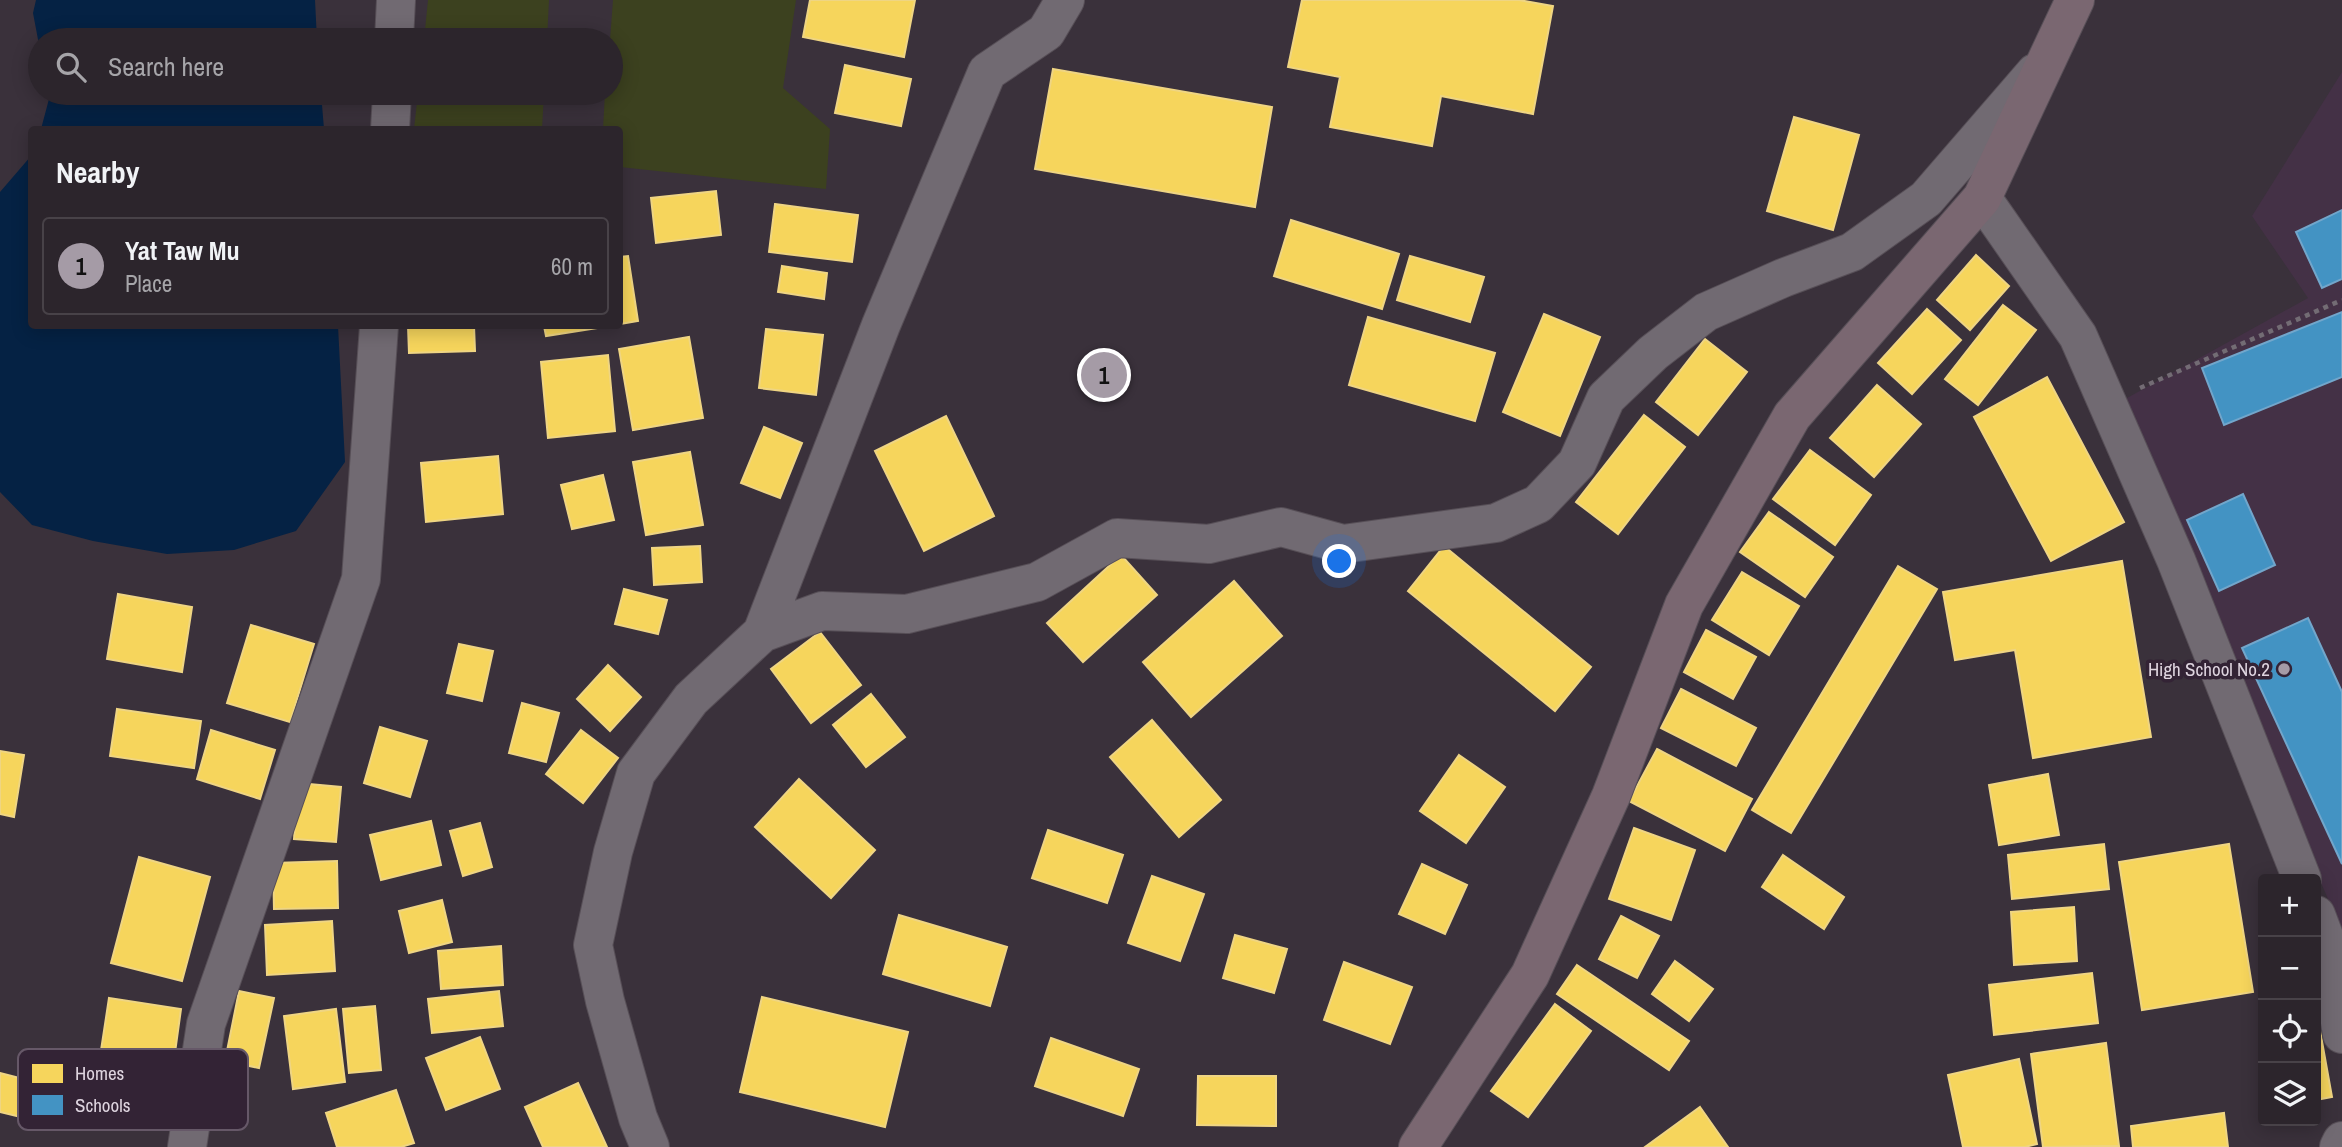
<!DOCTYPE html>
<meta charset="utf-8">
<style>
body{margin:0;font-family:"Archivo Narrow",sans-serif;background:#383138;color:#f1f3f6}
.controls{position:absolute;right:21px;bottom:21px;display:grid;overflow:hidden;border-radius:7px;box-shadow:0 4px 18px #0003}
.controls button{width:63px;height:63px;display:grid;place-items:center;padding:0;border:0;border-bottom:2px solid #484248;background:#2c252c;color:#f1f3f6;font:35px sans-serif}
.you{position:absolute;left:1340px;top:562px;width:24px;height:24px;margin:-18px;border:5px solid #fff;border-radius:50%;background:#1a73e8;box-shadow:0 0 0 10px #1a73e833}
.badge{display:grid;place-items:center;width:46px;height:46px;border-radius:50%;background:#a59ba6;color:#111;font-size:23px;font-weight:700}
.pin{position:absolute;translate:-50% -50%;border:4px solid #fff;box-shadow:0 2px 7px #0006}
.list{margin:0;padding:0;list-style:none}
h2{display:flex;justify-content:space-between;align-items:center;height:91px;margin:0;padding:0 28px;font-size:30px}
h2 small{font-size:23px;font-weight:400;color:#a6a5a9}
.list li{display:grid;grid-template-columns:46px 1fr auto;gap:21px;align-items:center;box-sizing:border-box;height:98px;margin:0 14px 14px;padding:0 14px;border:2px solid #484248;border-radius:7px}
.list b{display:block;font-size:26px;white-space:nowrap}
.list p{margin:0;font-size:23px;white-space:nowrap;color:#a6a5a9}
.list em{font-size:23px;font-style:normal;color:#a6a5a9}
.icon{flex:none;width:38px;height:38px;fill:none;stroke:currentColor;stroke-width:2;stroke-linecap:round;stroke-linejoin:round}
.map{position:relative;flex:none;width:2342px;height:1147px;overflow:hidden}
.search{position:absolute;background:#2c252c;box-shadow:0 4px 18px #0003;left:28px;top:28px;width:595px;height:77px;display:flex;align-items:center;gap:18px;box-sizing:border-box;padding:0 24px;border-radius:38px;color:#a6a5a9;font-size:26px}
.panel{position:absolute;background:#2c252c;box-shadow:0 4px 18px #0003;left:28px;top:126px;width:595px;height:203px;border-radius:7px}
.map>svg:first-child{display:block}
</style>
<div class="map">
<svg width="2342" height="1147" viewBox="0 0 2342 1147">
<rect width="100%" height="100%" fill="#3a313b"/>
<!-- built -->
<path fill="#443146" d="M2342 72V930L2109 408 2308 298 2252 216Z"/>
<!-- green -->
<path fill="#3c411f" d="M428 0H549L547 40H424Z
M613 0H796L783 88 830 129 826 189 620 167V130L603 129 605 93H611L610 40Z
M418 93H544L542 129H414Z"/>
<!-- water -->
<path fill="#052244" d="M36 0H315L317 40H40V50L33 13Z
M48 93H321L324 129H41L49 99Z
M31 156 32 326H338L345 462 296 531 234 550 167 554 93 541 32 525 0 492V192Z"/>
<!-- homes -->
<path fill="#f6d55c" stroke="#efd583" stroke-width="2" d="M810 0H915L904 57 803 37Z
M1302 0H1519L1553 6 1533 114 1441 96 1432 146 1330 127 1340 77 1288 67Z
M845 65 911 79 901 126 835 113Z
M1053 69 1272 107 1255 207 1035 169Z
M1794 117 1859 135 1833 230 1767 211Z
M716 191 721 235 656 243 651 198Z
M775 204 858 215 852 262 769 252Z
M1291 220 1399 254 1382 309 1274 276Z
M1976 255 2009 286 1970 330 1937 300Z
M628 256 638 321 620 324V257Z
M1410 256 1484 277 1470 322 1397 300Z
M782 266 827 273 824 299 778 292Z
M2003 305 2036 330 1978 405 1945 379Z
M1927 309 1961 340 1912 394 1878 363Z
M1544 314 1600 337 1560 436 1503 412Z
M1368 317 1495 353 1475 421 1349 385Z
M408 326H474L475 351 409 353Z
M544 326H610L546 336Z
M766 329 823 335 816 395 759 388Z
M689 337 703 418 633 430 619 349Z
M1705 339 1747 372 1698 435 1656 402Z
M608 355 615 431 548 438 541 362Z
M2047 377 2124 522 2051 561 1974 417Z
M1877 385 1921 424 1874 477 1830 438Z
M1644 415 1685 447 1618 534 1576 502Z
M946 416 994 516 924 551 875 451Z
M764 427 802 443 780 498 741 483Z
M1810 450 1871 495 1835 545 1773 499Z
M690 452 703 525 646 535 633 462Z
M498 456 503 514 426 522 421 463Z
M603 475 614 520 572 529 561 485Z
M1769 512 1833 557 1805 597 1740 552Z
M700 546 702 582 654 585 652 548Z
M1444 546 1591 667 1555 711 1408 591Z
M1121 555 1157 595 1083 662 1047 623Z
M2122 561 2151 737 2033 758 2015 650 1955 660 1943 592Z
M1898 566 1937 589 1791 833 1752 810Z
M1742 572 1799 606 1769 655 1712 620Z
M1234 581 1282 636 1191 717 1143 662Z
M624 589 667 600 658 634 615 624Z
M118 594 192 607 182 672 107 659Z
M251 625 314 644 290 722 227 703Z
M1706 630 1756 657 1733 699 1684 672Z
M820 632 861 685 811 723 771 669Z
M459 644 493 651 482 701 447 693Z
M608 665 641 697 610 731 577 699Z
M1681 689 1756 728 1736 766 1661 728Z
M871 694 905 737 866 767 833 725Z
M522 703 559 713 546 762 509 753Z
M117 709 201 721 194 768 110 756Z
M1152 720 1221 800 1179 837 1110 757Z
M380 727 427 741 410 797 364 783Z
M211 730 275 750 260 799 197 779Z
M581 730 618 758 583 803 546 774Z
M1657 749 1752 799 1725 851 1629 801Z
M0 751 24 755 14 817 0 814Z
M1459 755 1505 787 1466 843 1420 811Z
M2048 774 2059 835 1999 845 1989 785Z
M799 779 875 850 831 898 755 827Z
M298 783 341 787 336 842 294 839Z
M431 821 441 865 381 880 370 835Z
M480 823 492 867 463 876 450 831Z
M1634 828 1695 850 1671 920 1609 899Z
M1048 830 1123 855 1107 903 1032 878Z
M2104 844 2109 889 2012 899 2008 855Z
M2229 844 2253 992 2142 1010 2119 862Z
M1783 855 1844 897 1824 929 1762 887Z
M139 857 210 877 182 981 111 963Z
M337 861 338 908 274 909 273 863Z
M1422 864 1467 885 1445 934 1399 914Z
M1152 876 1204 894 1180 961 1128 943Z
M442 900 452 942 409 953 399 911Z
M2074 907 2077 961 2014 965 2011 912Z
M899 915 1007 947 990 1006 883 974Z
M1621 916 1659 936 1637 978 1599 959Z
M332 921 335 971 267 975 265 925Z
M1235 935 1287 949 1274 993 1223 978Z
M501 946 503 985 441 989 438 951Z
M1675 961 1713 989 1689 1021 1652 994Z
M1344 962 1412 987 1390 1044 1324 1020Z
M1577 965 1689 1041 1669 1070 1557 994Z
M2092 973 2098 1023 1994 1035 1989 985Z
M239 991 274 998 259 1068 225 1061Z
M499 991 503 1026 432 1033 428 999Z
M762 997 908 1032 885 1127 740 1092Z
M109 998 181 1009 173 1067 100 1057Z
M1555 1004 1591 1031 1528 1117 1491 1091Z
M375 1006 381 1070 349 1073 343 1009Z
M2316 1008 2332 1097 2316 1100Z
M336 1009 345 1082 293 1089 284 1016Z
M480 1037 500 1089 446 1110 426 1058Z
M1051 1038 1139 1069 1123 1116 1035 1086Z
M2106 1043 2119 1146 2043 1147 2031 1054Z
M2019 1059 2037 1144 2025 1147H1963L1948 1075Z
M0 1073 35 1082 25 1118 0 1112Z
M1198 1076H1276V1126L1197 1125Z
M578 1083 607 1147H543L525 1107Z
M396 1090 414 1143 401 1147H337L326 1113Z
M1700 1107 1728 1147H1645Z
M2224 1113 2228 1147H2133L2131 1126Z"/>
<!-- schools -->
<path fill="#4393c3" stroke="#72a6cb" stroke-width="2" d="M2342 210V279L2322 288 2296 232Z
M2342 312V377L2224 425 2202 368Z
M2243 494 2275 565 2219 591 2187 520Z
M2308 618 2342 692V864L2242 648Z"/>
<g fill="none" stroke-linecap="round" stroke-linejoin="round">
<!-- minor casing -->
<g stroke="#574f57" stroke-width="40">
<path id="minor" d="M394 40 396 0
M390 130 392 93
M1982 198 2078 336 2176 560 2302 879
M762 633 881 325 987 72 1046 32 1065 0
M2316 915 2327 944 2342 1034
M187 1147 206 1024 361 579 379 326
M650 1147 638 1118 605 1001 593 945 613 852 636 773 691 699 762 633 822 611 907 614 1037 582 1117 538 1209 544 1281 527 1343 544 1496 523 1538 504 1577 463 1606 398 1653 353 1706 312 1783 278 1852 252 1926 199 2035 73
M2339 1147 2342 1141"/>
</g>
<!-- highway casing -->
<g stroke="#574f57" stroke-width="40">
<path id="highway" d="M1418 1147 1530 975 1611 796 1684 605 1792 416 1982 198 2075 0"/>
</g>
<!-- path -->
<path stroke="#736c74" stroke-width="4.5" stroke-dasharray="5 5" stroke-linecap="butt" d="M2140 388 2342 300"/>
<!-- minor -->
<use href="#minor" stroke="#716a72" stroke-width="38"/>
<!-- highway -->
<use href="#highway" stroke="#7a6771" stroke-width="38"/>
</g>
<!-- markers -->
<circle fill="#a59ba6" stroke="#332335" stroke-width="2.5" cx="2284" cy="669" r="7"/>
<g text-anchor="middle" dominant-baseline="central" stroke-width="7" stroke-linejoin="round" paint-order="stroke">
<!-- poi labels -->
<g font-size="19" fill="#ded4df" stroke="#332335" text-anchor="end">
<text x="2270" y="669">High School No.2</text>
</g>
</g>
<!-- legend -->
<rect x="18" y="1049" width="230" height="81" rx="10" fill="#332335" stroke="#665868" stroke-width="2"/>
<rect x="32" y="1064" width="31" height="19" fill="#f6d55c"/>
<rect x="32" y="1095" width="31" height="20" fill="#4393c3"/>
<g font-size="19" fill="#ded4df">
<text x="75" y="1080">Homes</text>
<text x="75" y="1112">Schools</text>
</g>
</svg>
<div class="controls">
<button>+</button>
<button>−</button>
<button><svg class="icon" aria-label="locate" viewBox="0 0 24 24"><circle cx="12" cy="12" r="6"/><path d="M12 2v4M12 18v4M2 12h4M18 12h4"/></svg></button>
<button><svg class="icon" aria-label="layers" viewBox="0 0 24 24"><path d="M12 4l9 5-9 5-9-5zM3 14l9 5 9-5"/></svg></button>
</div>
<div class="you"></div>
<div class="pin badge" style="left:1104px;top:375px">1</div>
<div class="search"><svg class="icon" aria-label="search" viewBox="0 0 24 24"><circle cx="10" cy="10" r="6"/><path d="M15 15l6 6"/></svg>Search here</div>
<section class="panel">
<h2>Nearby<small></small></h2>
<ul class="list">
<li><span class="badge">1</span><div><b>Yat Taw Mu</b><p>Place</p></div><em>60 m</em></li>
</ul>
</section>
</div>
